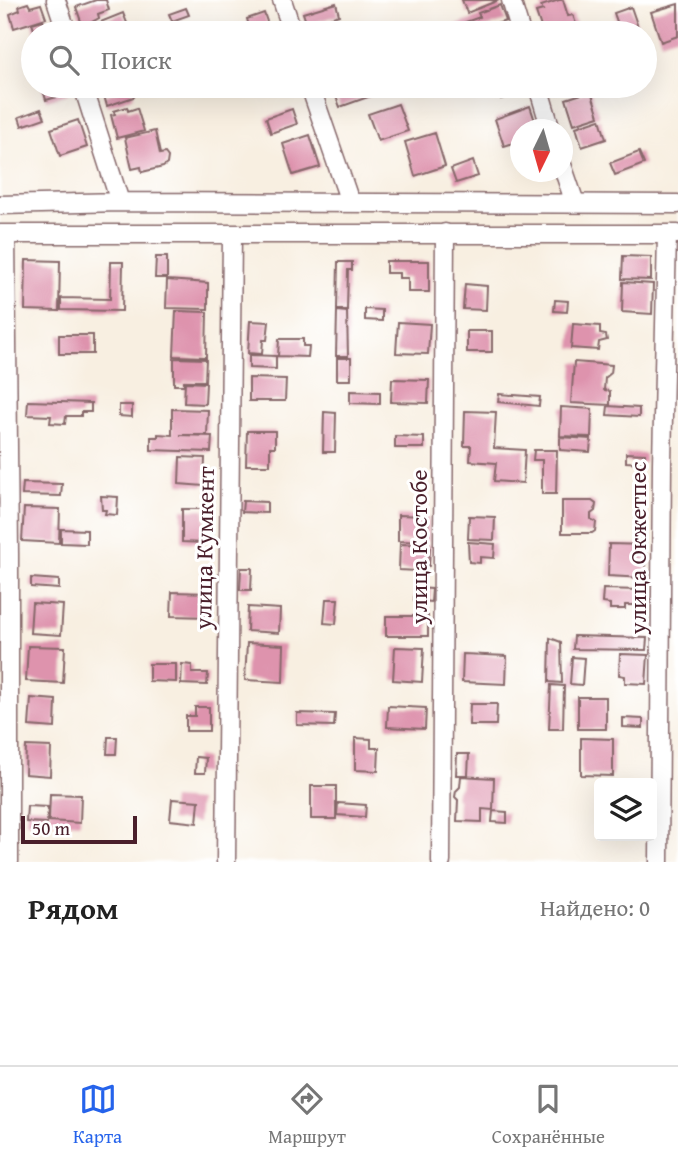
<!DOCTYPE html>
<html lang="ru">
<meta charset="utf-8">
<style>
body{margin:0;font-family:"Gentium Book Plus",serif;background:#f2f2f2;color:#222}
.controls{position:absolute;right:21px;bottom:21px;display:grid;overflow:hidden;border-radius:7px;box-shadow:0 7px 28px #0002}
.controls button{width:63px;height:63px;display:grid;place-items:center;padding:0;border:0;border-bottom:2px solid #e0e0e0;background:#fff;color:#222;font:35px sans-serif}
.compass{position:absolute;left:510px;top:119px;width:63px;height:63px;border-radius:50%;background:#fff;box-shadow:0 7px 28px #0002;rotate:185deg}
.scale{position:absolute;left:21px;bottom:18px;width:116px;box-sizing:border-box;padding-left:7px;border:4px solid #4a1f2b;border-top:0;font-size:19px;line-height:24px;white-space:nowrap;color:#4a1f2b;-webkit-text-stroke:5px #fff;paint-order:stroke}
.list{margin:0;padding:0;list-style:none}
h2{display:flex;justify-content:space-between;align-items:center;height:91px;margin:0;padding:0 28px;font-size:30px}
h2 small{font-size:23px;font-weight:400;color:#767676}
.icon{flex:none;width:38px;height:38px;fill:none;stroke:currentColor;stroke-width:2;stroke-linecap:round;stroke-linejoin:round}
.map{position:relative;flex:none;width:678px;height:862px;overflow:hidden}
.search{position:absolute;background:#fff;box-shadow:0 7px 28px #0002;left:21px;right:21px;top:21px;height:77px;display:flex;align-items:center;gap:18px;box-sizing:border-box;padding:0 24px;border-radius:38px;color:#767676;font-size:26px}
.sheet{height:203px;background:#fff}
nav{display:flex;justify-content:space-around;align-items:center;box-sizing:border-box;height:98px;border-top:2px solid #e0e0e0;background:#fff;font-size:19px;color:#767676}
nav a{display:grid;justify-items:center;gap:4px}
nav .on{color:#2563eb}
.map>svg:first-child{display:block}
</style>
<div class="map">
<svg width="678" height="862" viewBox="0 0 678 862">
<rect width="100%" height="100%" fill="#fff"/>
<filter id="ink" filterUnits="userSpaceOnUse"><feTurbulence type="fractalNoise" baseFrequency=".0143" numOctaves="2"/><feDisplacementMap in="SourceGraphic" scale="14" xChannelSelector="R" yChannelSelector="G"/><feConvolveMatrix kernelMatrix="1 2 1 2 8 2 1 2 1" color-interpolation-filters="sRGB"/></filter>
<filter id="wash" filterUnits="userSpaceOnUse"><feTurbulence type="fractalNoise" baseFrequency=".00686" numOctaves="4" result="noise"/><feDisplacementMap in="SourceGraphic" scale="28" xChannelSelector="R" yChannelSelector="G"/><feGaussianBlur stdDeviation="1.57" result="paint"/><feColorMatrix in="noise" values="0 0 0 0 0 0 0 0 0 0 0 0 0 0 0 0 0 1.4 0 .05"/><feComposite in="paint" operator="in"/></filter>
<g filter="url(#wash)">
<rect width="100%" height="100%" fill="#f8efe1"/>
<g id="blocks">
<!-- building -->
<path fill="#de93ad" d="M96 0H106L109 10 98 14 99 18 83 27 76 7Z
M462 0H499L467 13Z
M559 0H563L568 16 573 15 577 27 557 33H543L536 12 543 10 541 6Z
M28 3 30 7 41 4 46 18 14 28 10 14 20 10 19 6Z
M336 3 339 15 307 25 303 13Z
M678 4V36L661 42 651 12Z
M500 5 506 21 483 28 485 33H447L446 29 480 17 478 13Z
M631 7 640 33H621L614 13Z
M186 8 189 15 172 21 169 14Z
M123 13 131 33H102L98 23Z
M264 13 271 33H251L247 19Z
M43 20 48 33H35L32 23Z
M337 23 339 31 357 25 360 33H316L315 31Z
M42 86H66L68 94 46 100Z
M332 86H367L371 96 340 107Z
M496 86H527L528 90 501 99Z
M130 87 134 97 107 106 104 96Z
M591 91 599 116 574 124 566 99Z
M398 104 408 131 378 141 368 114Z
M530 106 538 130H520V141L504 146 495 119Z
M127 107 128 111 137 108 144 131 117 138 111 115 115 114 114 111Z
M41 109 45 118 22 126 19 117Z
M292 109 297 124 271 133 266 118Z
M600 119 606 139 582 147 576 127Z
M78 120 87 147 60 156 51 129Z
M155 131 160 154 165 153 168 157 167 164 163 167 142 172 141 167 132 169 125 138Z
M435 133 445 166 415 176 405 142Z
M310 135 320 167 293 175 283 144Z
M639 152 644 164 615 175 610 163Z
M473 161 478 176 456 183 451 169Z
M623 256 651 257V280L622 279Z
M156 257H167V278H155Z
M26 260 60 261 59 311 25 310Z
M386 261H429V292H408V278H399V273H386Z
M111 262H123L122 311 61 310V298L110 299Z
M338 262H352V270H348L347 310H337Z
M167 280 208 283V309L166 308Z
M623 282 653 284 652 314 622 312Z
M465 284 487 286 486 310 463 309Z
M555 300 568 301 567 312 554 311Z
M365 309 382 310V321L365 320Z
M176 311 207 312 206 357 174 356Z
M337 311 347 312 348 356H336Z
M250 321 269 322 267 340H263L262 354 248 353Z
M398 322 430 324 428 354 396 353Z
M573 324 600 326V334L606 335 607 340 599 342 598 350 571 348Z
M467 331H492V352H467Z
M59 335H93V354H59Z
M279 339H303V346H309L308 357 278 356Z
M249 355 276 356V369L249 368Z
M174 358 206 359 205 381H184V385H174Z
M337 358H351V380H337Z
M574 362 612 365 611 373 605 378 604 390 610 391V405L571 403Z
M249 378 286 379 285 401H249Z
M392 379 429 380 428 403 391 402Z
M185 382 206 383 205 404 184 403Z
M350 391 380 392V404L350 403Z
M499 394 540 397 539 406 498 402Z
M28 401 91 403V412H81V416H66L65 424 50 423 51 416 27 415Z
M119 405H132V417L119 416Z
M608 406 639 408V417L607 415Z
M561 407 592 409 591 437 560 436Z
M172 409 208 410 207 435H180L212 436 211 452 151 450V437H158V434L172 435Z
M465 411 496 412 494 448 525 450 523 483 494 481 496 463 470 461 471 446H464Z
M324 412 336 413 335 452H323Z
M247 431H275V447H270V465H246Z
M395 436 424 437V448H395Z
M560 437 591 439 590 452 560 450Z
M534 450H557L556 494H542V460H533Z
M626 453 645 454V463L626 462Z
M180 457 205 458 204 486 179 484Z
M23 483 62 484 61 496 22 495Z
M101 496 118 497 117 515 105 514 106 510H102Z
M243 501 267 502V513L242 512Z
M562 501H592L596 504 595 511 591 514V519L596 522 595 531 592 533H562Z
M24 508 60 509 59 543 22 541Z
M182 509H205V543L182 542Z
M398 515 428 516V542L398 541Z
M469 516 495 517 494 540 468 539Z
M61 529 87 530V544L61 543Z
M468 542 495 544 494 558 480 557V563L469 562Z
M400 544 430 545 429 566 418 565V571L399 570Z
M609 544 646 545 645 578 608 576Z
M241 568H252L251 590H240Z
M31 578 59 580V589L31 587Z
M415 588 432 589 431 602 414 600Z
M603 589 639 590V605H625V609H610V604L602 603Z
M172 592 209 593V617L171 616Z
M326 599H338L336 624 324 623Z
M32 603 63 605 61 635 30 633Z
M248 607 280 609 279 633 247 631Z
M386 616H428V636H386Z
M574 636 647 638 646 650 573 649Z
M550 638 561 642 562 683 549 682Z
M247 643 284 645 283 682 245 680Z
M28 646 65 647 63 683 26 681Z
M395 647 424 648 422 682 393 680Z
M463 654 507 656 506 684 462 682Z
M620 654 648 655 646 684 625 683V676L619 675Z
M572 657 584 658 582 685 570 684Z
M149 664H176V682L149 681Z
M182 664 192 665V673H208L207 685 181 684Z
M551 685 564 686 563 729H549Z
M578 697H606V729H578Z
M31 698 56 700 55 728 29 726Z
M470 704H497L496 725H469Z
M388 706 426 708 425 729 387 727Z
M195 707H209V731H186V716H195Z
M297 713 335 714 334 726 297 725Z
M623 718 643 719V728L623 727Z
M108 737H117L116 754H107Z
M355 738 371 739V748H379L378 771 355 770Z
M581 738 613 739V776L581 775Z
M26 746 51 747 50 776 25 774Z
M457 754H469L468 775H456Z
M196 757 206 758 205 773H195Z
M461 776 494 778 493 810 482 809V822L457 821 458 800 455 797 456 791 460 787Z
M311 786H336V819H311Z
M50 794 81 795 80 823 49 821Z
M172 799 199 801 197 823 170 820Z
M338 803 366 805 365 817 337 815Z
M27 806 48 807 47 823 26 822Z
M493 811 507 812V823L492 822Z"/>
</g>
</g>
<g filter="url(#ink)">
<use href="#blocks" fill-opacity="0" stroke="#87686b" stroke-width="2"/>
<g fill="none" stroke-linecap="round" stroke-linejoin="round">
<!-- street casing -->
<g stroke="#87686b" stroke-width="21">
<path id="street" d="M56 0 67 33
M282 0 293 33
M511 0 521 33
M83 86 120 202
M310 86 350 202
M538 86 551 130
M562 165 575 203
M0 205 120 202 678 204
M0 234H678
M6 234 9 553V862
M226 862 232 234
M441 862 445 233
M659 862 662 463 667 234"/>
</g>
<!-- street -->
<use href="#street" stroke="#fff" stroke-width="18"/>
</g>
</g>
<g text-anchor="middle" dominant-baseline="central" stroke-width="6" stroke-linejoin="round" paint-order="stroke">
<!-- street labels -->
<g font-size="24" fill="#4a1f2b" stroke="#fff">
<text transform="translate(418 547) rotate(-90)">улица Костобе</text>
<text transform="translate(204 548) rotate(-89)">улица Кумкент</text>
<text transform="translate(637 548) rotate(-90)">улица Окжетпес</text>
</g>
</g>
</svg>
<div class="controls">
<button><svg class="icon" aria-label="layers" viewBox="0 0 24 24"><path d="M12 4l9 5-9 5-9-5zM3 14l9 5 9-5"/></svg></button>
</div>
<svg class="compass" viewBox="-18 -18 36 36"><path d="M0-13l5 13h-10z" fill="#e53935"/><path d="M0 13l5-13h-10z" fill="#767676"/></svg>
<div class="scale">50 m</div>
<div class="search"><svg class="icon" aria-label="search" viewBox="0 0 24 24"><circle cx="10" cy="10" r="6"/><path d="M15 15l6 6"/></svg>Поиск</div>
</div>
<section class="sheet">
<h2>Рядом<small>Найдено: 0</small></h2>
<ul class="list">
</ul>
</section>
<nav>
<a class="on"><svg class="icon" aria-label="map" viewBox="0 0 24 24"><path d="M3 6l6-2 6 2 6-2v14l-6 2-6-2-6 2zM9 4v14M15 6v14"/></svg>Карта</a>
<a><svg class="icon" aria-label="directions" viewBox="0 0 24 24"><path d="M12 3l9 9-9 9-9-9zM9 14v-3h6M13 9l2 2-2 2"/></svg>Маршрут</a>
<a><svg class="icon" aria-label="saved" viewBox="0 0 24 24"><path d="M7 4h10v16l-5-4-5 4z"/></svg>Сохранённые</a>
</nav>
